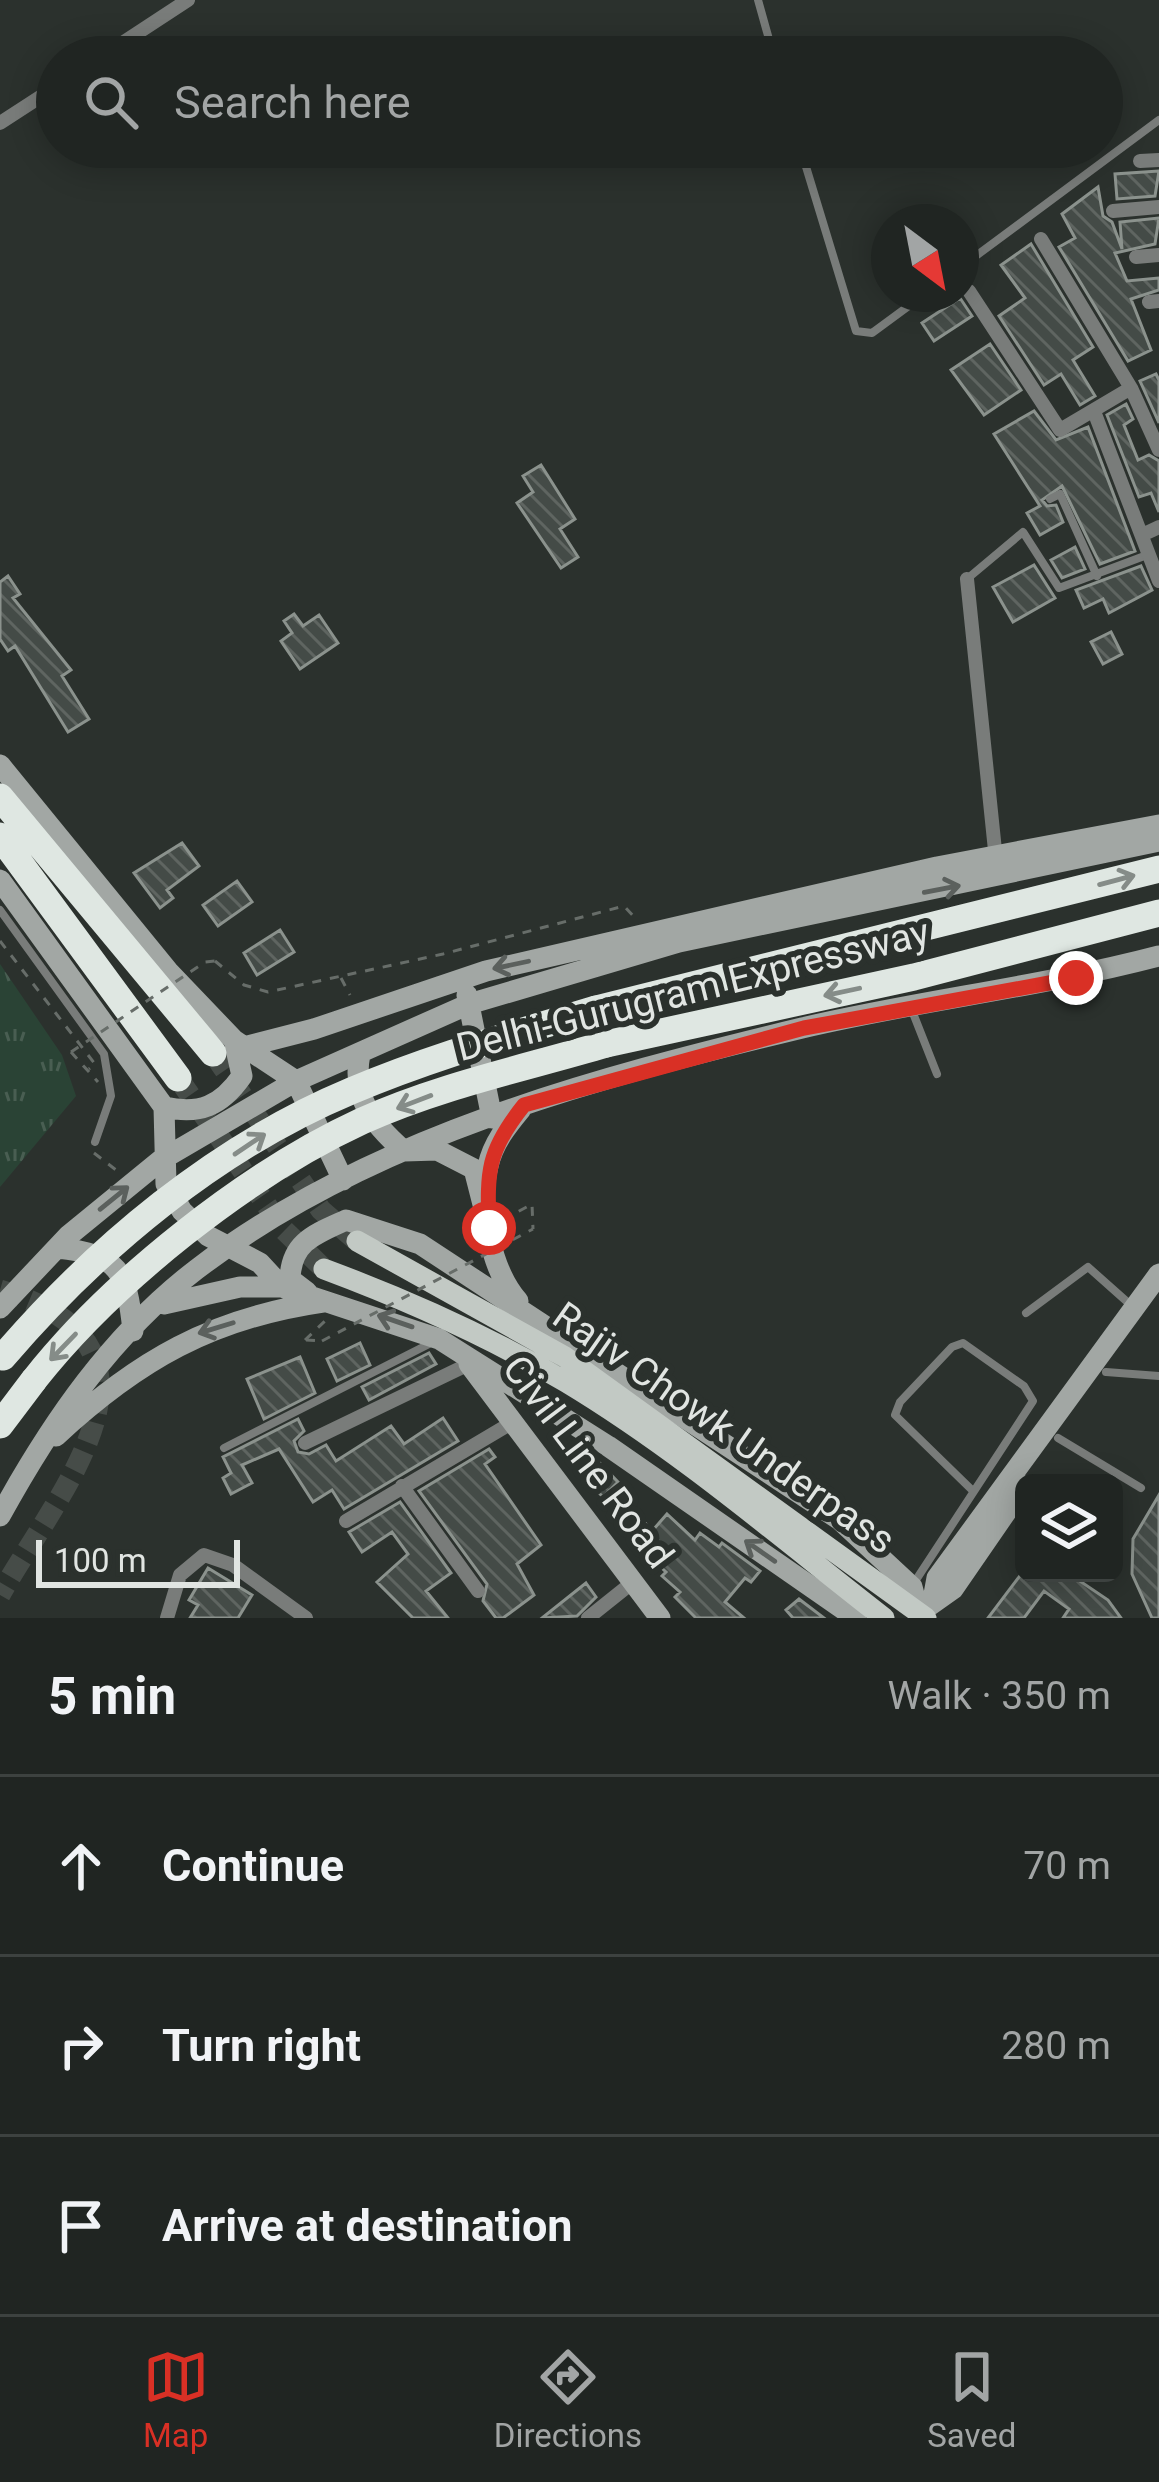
<!DOCTYPE html>
<meta charset="utf-8">
<style>
body{margin:0;font-family:Roboto,sans-serif;background:#282d2a;color:#f1f3f6}
.controls{position:absolute;right:36px;bottom:36px;display:grid;overflow:hidden;border-radius:18px;box-shadow:0 6px 30px #0003}
.controls button{width:108px;height:108px;display:grid;place-items:center;padding:0;border:0;border-bottom:3px solid #3d4240;background:#202522;color:#f1f3f6;font:60px sans-serif}
.compass{position:absolute;left:871px;top:204px;width:108px;height:108px;border-radius:50%;background:#202522;box-shadow:0 6px 30px #0003;rotate:148deg}
.scale{position:absolute;left:36px;bottom:30px;width:204px;box-sizing:border-box;padding-left:12px;border:6px solid #e1e5e2;border-top:0;font-size:33px;line-height:42px;white-space:nowrap;color:#e1e5e2;-webkit-text-stroke:9px #2b312d;paint-order:stroke}
.stop{position:absolute;width:36px;height:36px;margin:-27px;border:9px solid #d93025;border-radius:50%;background:#fff}
.stop.end{background:#d93025;border-color:#fff;box-shadow:0 3px 12px #0008}
.list{margin:0;padding:0;list-style:none}
h2{display:flex;justify-content:space-between;align-items:center;height:156px;margin:0;padding:0 48px;font-size:51px}
h2 small{font-size:39px;font-weight:400;color:#a2a5a5}
.list li{display:grid;grid-template-columns:78px 1fr auto;gap:36px;align-items:center;box-sizing:border-box;height:180px;padding:0 48px;border-top:3px solid #3d4240}
.list b{display:block;font-size:45px;white-space:nowrap}
.list em{font-size:39px;font-style:normal;color:#a2a5a5}
.icon{flex:none;width:66px;height:66px;fill:none;stroke:currentColor;stroke-width:2;stroke-linecap:round;stroke-linejoin:round}
.map{position:relative;flex:none;width:1159px;height:1618px;overflow:hidden}
.search{position:absolute;background:#202522;box-shadow:0 6px 30px #0003;left:36px;right:36px;top:36px;height:132px;display:flex;align-items:center;gap:30px;box-sizing:border-box;padding:0 42px;border-radius:66px;color:#a2a5a5;font-size:45px}
.sheet{height:696px;background:#202522}
nav{display:flex;justify-content:space-around;align-items:center;box-sizing:border-box;height:168px;border-top:3px solid #3d4240;background:#202522;font-size:33px;color:#a2a5a5}
nav a{display:grid;justify-items:center;gap:6px}
nav .on{color:#d93025}
.map>svg:first-child{display:block}
</style>
<div class="map">
<svg width="1159" height="1618" viewBox="0 0 1159 1618">
<defs>
<pattern id="park-tufts" width="24" height="20" patternUnits="userSpaceOnUse" patternTransform="scale(3)"><rect width="24" height="20" fill="#2a4335"/><path d="M3 7l-1-3M5 7V3M7 7l1-3M15 17l-1-3M17 17v-4M19 17l1-3" fill="none" stroke="#495e52"/></pattern>
<pattern id="building-back-hatch" width="6" height="6" patternUnits="userSpaceOnUse" patternTransform="scale(3)"><rect width="6" height="6" fill="#444b47"/><path d="M-1 5l2 2M0 0l6 6M5-1l2 2" fill="none" stroke="#5f6561"/></pattern>
</defs>
<rect width="100%" height="100%" fill="#2b312d"/>
<!-- park -->
<path fill="url(#park-tufts)" d="M0 964 62 1055 76 1096 0 1187Z"/>
<!-- building -->
<path fill="url(#building-back-hatch)" stroke="#8b928d" stroke-width="3" d="M1159 171 1155 196 1117 199 1115 174Z
M1098 187 1103 216 1112 222 1122 249 1120 222 1159 218 1155 244 1115 253 1127 281 1159 278V290L1131 299 1151 350 1128 361 1059 247 1075 238 1062 214Z
M1031 244 1093 347 1073 360 1095 396 1080 405 1061 374 1044 385 999 316 1025 298 1001 265Z
M960 298 972 316 934 341 922 323Z
M990 344 1021 390 984 415 951 370Z
M1156 374 1159 380V423L1140 381Z
M1126 404 1133 419 1124 425 1138 460 1149 455 1159 461V512L1151 493 1139 497 1107 415Z
M1034 411 1056 440 1088 427 1135 551 1100 564 1062 486 1042 500 1047 506 1056 505 1063 522 1040 535 1027 513 1040 506 994 434Z
M541 465 575 519 560 529 578 557 561 568 517 503 533 492 523 476Z
M1075 547 1085 569 1062 578 1051 560Z
M1034 565 1055 598 1013 622 993 587Z
M1141 566 1152 590 1109 613 1103 599 1084 608 1076 590Z
M8 576 20 594 13 598 71 670 62 676 89 719 68 732 15 646 8 651 0 639V582Z
M294 614 303 626 319 615 338 643 300 669 281 641 292 633 284 621Z
M1111 632 1122 654 1103 664 1091 642Z
M182 843 199 866 167 890 173 898 160 908 134 873Z
M237 881 252 902 218 926 203 905Z
M280 930 294 952 257 975 244 953Z
M360 1343 370 1365 337 1381 327 1359Z
M429 1353 436 1364 369 1400 362 1387Z
M300 1357 315 1393 264 1419 247 1379Z
M443 1418 458 1441 344 1509 332 1490 313 1502 279 1449 242 1465 252 1483 231 1494 223 1478 231 1473 223 1457 298 1419 304 1431 294 1441 298 1452 309 1454 326 1445 336 1461 391 1426 404 1444Z
M489 1449 495 1457 485 1464 541 1545 517 1564 534 1595 503 1618H496L483 1601 487 1584 419 1491Z
M593 1456 618 1482 603 1497 577 1471Z
M1159 1495V1618H1152L1132 1574 1133 1539Z
M400 1502 451 1573 426 1591 448 1618H413L377 1582 408 1554 392 1532 362 1552 349 1532Z
M667 1514 695 1540 700 1533 719 1547 722 1543 760 1571 751 1582 745 1578 725 1602 744 1618H696L675 1597 680 1592 662 1576 666 1572 624 1533 638 1517 653 1530Z
M208 1568 252 1595 238 1618H190L198 1605 189 1600Z
M1022 1573H1068L1108 1600 1121 1618H1063L1069 1609 1044 1591 1024 1618H988Z
M586 1583 596 1597 577 1616 542 1618Z
M799 1599 824 1618H793L786 1610Z"/>
<g fill="none" stroke-linecap="round" stroke-linejoin="round">
<!-- secondary-tunnel -->
<path stroke="#464c48" stroke-width="21" stroke-dasharray="21 10" stroke-linecap="butt" d="M0 1290C190 1345 60 1489 0 1595"/>
<!-- primary-tunnel -->
<path stroke="#464c48" stroke-width="21" stroke-dasharray="21 10" stroke-linecap="butt" d="M213 1053 321 1210 357 1241
M178 1078 284 1230 324 1269"/>
<!-- path -->
<path stroke="#676d69" stroke-width="3" stroke-dasharray="9 9" stroke-linecap="butt" d="M0 941 95 1064 89 1069
M215 961 244 985 268 992 443 954 624 906 636 919
M341 978 350 995
M71 1052 98 1082
M94 1153 120 1173
M503 1220 532 1204 533 1229
M305 1340 325 1321
M306 1340 322 1341"/>
<!-- lane -->
<path stroke="#797c7a" stroke-width="8" d="M758 0 774 57
M800 147 856 331 872 333 925 294
M961 267 1159 120
M1050 499 1060 494 1097 576
M967 579 1023 532 1059 588 1147 555
M0 910 104 1054 111 1096 95 1142
M911 1008 937 1074
M1026 1313 1088 1267 1133 1307
M1106 1372 1159 1376
M1058 1438 1141 1488
M224 1448 433 1342
M912 1586 1033 1401 1024 1386 963 1343 952 1347 900 1402 895 1415 973 1491"/>
<!-- street -->
<path stroke="#797c7a" stroke-width="14" d="M101 57 188 0
M0 123 57 86
M1140 161 1159 160
M1113 211 1159 207
M1136 257 1159 255
M969 291 1060 430 1131 388 1041 239
M1149 302 1159 301
M1131 388 1159 450
M1095 414 1159 581
M1142 535 1159 527
M967 579 996 860
M305 1443 469 1364
M402 1486 478 1591
M346 1521 513 1422
M167 1618 180 1575 204 1555 233 1565 306 1618
M588 1618 633 1582"/>
<!-- secondary -->
<path stroke="#a2a7a4" stroke-width="21" d="M0 765 168 971 234 1040 296 1081 343 1180
M0 880 164 1107 166 1184 182 1211 208 1236 260 1263 282 1287 439 1339 608 1446 856 1618
M467 995 492 1118
M244 1047 314 1029 486 971 937 867 1159 825
M360 1054C351 1097 373 1124 404 1151L437 1150 474 1169 489 1228
M164 1107C200 1115 221 1106 242 1076L234 1040
M57 1248C119 1254 127 1271 133 1331
M307 1292 290 1279C291 1242 315 1234 346 1220L420 1244 840 1520 912 1587 919 1613
M518 1301C491 1270 478 1206 488 1166 493 1143 507 1126 521 1109
M164 1304 240 1287H282
M0 1308 68 1236 161 1160 296 1081 469 1004 679 942 1159 841
M469 1364 660 1618
M56 1436C138 1360 212 1318 323 1302
M0 1516C51 1423 112 1334 197 1269 370 1137 595 1078 802 1028 921 1000 1041 987 1159 956
M933 1600 937 1578 1159 1274
M929 1606 953 1589 1024 1486"/>
<!-- primary -->
<path stroke="#c2c9c4" stroke-width="21" d="M357 1241 565 1357 926 1618
M324 1269C407 1300 490 1337 566 1382 679 1450 780 1537 884 1618"/>
<!-- highway -->
<path stroke="#dfe7e2" stroke-width="27" d="M0 797 213 1053
M0 836 178 1078
M596 1009 1159 869
M606 1044 914 977 1159 913
M0 1425 34 1380"/>
<!-- path-bridge -->
<path stroke="#676d69" stroke-width="3" stroke-dasharray="9 9" stroke-linecap="butt" d="M71 1052 205 962 215 961
M322 1341 533 1229"/>
<!-- highway-bridge -->
<path stroke="#dfe7e2" stroke-width="27" d="M3 1357C97 1247 217 1147 351 1091 431 1057 514 1034 596 1009
M34 1380C112 1281 247 1174 362 1121 439 1086 525 1068 606 1044"/>
</g>
<!-- one-way arrows -->
<defs><path id="oneway-shaft" d="M-6 0H5M1.5-3L5.5 0L1.5 3" fill="none" stroke-width="1.6" stroke-linecap="round" stroke-linejoin="round" transform="scale(3)"/></defs>
<g stroke="#858c88">
<use href="#oneway-shaft" transform="translate(1117 880) rotate(-15)"/>
<use href="#oneway-shaft" transform="translate(842 992) rotate(168)"/>
<use href="#oneway-shaft" transform="translate(414 1102) rotate(159)"/>
<use href="#oneway-shaft" transform="translate(250 1144) rotate(-34)"/>
<use href="#oneway-shaft" transform="translate(63 1347) rotate(134)"/>
</g>
<g stroke="#5b605d">
<use href="#oneway-shaft" transform="translate(942 889) rotate(-11)"/>
<use href="#oneway-shaft" transform="translate(511 965) rotate(168)"/>
<use href="#oneway-shaft" transform="translate(114 1198) rotate(-39)"/>
<use href="#oneway-shaft" transform="translate(395 1321) rotate(-161)"/>
<use href="#oneway-shaft" transform="translate(216 1328) rotate(163)"/>
<use href="#oneway-shaft" transform="translate(760 1551) rotate(-145)"/>
</g>
<g fill="none" stroke-linecap="round" stroke-linejoin="round">
<!-- route -->
<path stroke="#d93025" stroke-width="15" d="M489 1228C487 1171 487 1151 524 1105L804 1028 1076 978"/>
</g>
<g text-anchor="middle" dominant-baseline="central" stroke-width="12" stroke-linejoin="round" paint-order="stroke">
<!-- street labels -->
<g font-size="39" fill="#e1e5e2" stroke="#2b312d">
<text transform="translate(693 990) rotate(-14)">Delhi-Gurugram Expressway</text>
<text transform="translate(724 1428) rotate(35)">Rajiv Chowk Underpass</text>
<text transform="translate(588 1462) rotate(53)">Civil Line Road</text>
</g>
</g>
</svg>
<div class="controls">
<button><svg class="icon" aria-label="layers" viewBox="0 0 24 24"><path d="M12 4l9 5-9 5-9-5zM3 14l9 5 9-5"/></svg></button>
</div>
<svg class="compass" viewBox="-18 -18 36 36"><path d="M0-13l5 13h-10z" fill="#e53935"/><path d="M0 13l5-13h-10z" fill="#a2a5a5"/></svg>
<div class="scale">100 m</div>
<div class="stop" style="left:489px;top:1228px"></div>
<div class="stop end" style="left:1076px;top:978px"></div>
<div class="search"><svg class="icon" aria-label="search" viewBox="0 0 24 24"><circle cx="10" cy="10" r="6"/><path d="M15 15l6 6"/></svg>Search here</div>
</div>
<section class="sheet">
<h2>5 min<small>Walk · 350 m</small></h2>
<ul class="list">
<li><svg class="icon" aria-label="ahead" viewBox="0 0 24 24"><path d="M12 20V5M6 11l6-6 6 6"/></svg><div><b>Continue</b></div><em>70 m</em></li>
<li><svg class="icon" aria-label="right" viewBox="0 0 24 24"><path d="M7 20v-9h11M14 6l5 5-5 5"/></svg><div><b>Turn right</b></div><em>280 m</em></li>
<li><svg class="icon" aria-label="arrive" viewBox="0 0 24 24"><path d="M6 21V4h12l-3 4 3 4H6"/></svg><div><b>Arrive at destination</b></div></li>
</ul>
</section>
<nav>
<a class="on"><svg class="icon" aria-label="map" viewBox="0 0 24 24"><path d="M3 6l6-2 6 2 6-2v14l-6 2-6-2-6 2zM9 4v14M15 6v14"/></svg>Map</a>
<a><svg class="icon" aria-label="directions" viewBox="0 0 24 24"><path d="M12 3l9 9-9 9-9-9zM9 14v-3h6M13 9l2 2-2 2"/></svg>Directions</a>
<a><svg class="icon" aria-label="saved" viewBox="0 0 24 24"><path d="M7 4h10v16l-5-4-5 4z"/></svg>Saved</a>
</nav>
